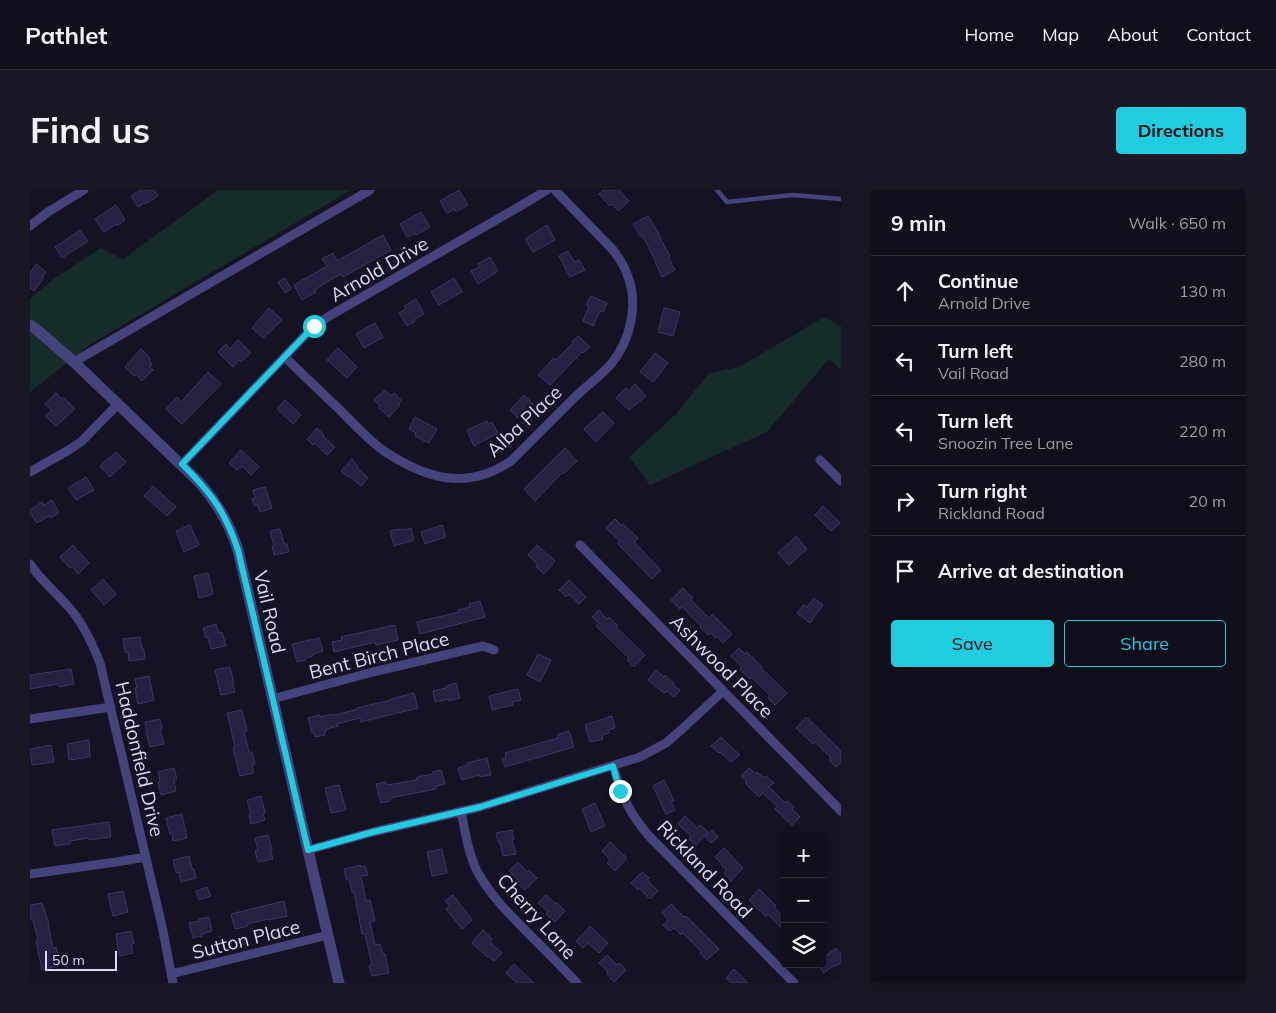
<!DOCTYPE html>
<meta charset="utf-8">
<style>
body{margin:0;font-family:Mulish,sans-serif;background:#191723;color:#f1f3f6}
.controls{position:absolute;right:15px;bottom:15px;display:grid;overflow:hidden;border-radius:5px;box-shadow:0 2px 8px #0003}
.controls button{width:45px;height:45px;display:grid;place-items:center;padding:0;border:0;border-bottom:1px solid #302e39;background:#100e1a;color:#f1f3f6;font:25px sans-serif}
.scale{position:absolute;left:15px;bottom:12px;width:72px;box-sizing:border-box;padding-left:5px;border:2px solid #ddd9fa;border-top:0;font-size:14px;line-height:18px;white-space:nowrap;color:#ddd9fa;-webkit-text-stroke:4px #151223;paint-order:stroke}
.stop{position:absolute;width:15px;height:15px;margin:-11px;border:4px solid #1fcce0;border-radius:50%;background:#fff}
.stop.end{background:#1fcce0;border-color:#fff;box-shadow:0 1px 5px #0008}
.list{margin:0;padding:0;list-style:none}
h2{display:flex;justify-content:space-between;align-items:center;height:65px;margin:0;padding:0 20px;font-size:21px}
h2 small{font-size:16px;font-weight:400;color:#9c9ca2}
.list li{display:grid;grid-template-columns:32px 1fr auto;gap:15px;align-items:center;box-sizing:border-box;height:70px;padding:0 20px;border-top:1px solid #302e39}
.list b{display:block;font-size:19px;white-space:nowrap}
.list p{margin:0;font-size:16px;white-space:nowrap;color:#9c9ca2}
.list em{font-size:16px;font-style:normal;color:#9c9ca2}
.actions{display:flex;gap:10px;padding:15px 20px}
.actions a{flex:1;padding:11px 0;border:1px solid #1fcce0;border-radius:5px;text-align:center;font-size:18px;color:#1fcce0}
.actions .main{background:#1fcce0;color:#111}
.icon{flex:none;width:28px;height:28px;fill:none;stroke:currentColor;stroke-width:2;stroke-linecap:round;stroke-linejoin:round}
.map{position:relative;flex:none;width:811px;height:793px;overflow:hidden;border-radius:5px}
header{display:flex;align-items:center;gap:30px;box-sizing:border-box;height:70px;padding:0 25px;background:#100e1a;border-bottom:1px solid #302e39}
header strong{font-size:24px}
nav{display:flex;gap:28px;margin-inline-start:auto;font-size:18px}
.intro{display:flex;align-items:center;justify-content:space-between;box-sizing:border-box;height:120px;padding:0 30px}
h1{margin:0;font-size:35px}
.button{padding:12px 22px;border-radius:5px;background:#1fcce0;color:#111;font-size:18px;font-weight:700}
main{display:flex;gap:30px;padding:0 30px}
aside{flex:1;background:#100e1a;border-radius:5px;box-shadow:0 2px 8px #0003}
.map>svg:first-child{display:block}
</style>
<header>
<strong>Pathlet</strong>
<nav><a>Home</a><a>Map</a><a>About</a><a>Contact</a></nav>
</header>
<div class="intro"><h1>Find us</h1><a class="button">Directions</a></div>
<main>
<div class="map">
<svg width="811" height="793" viewBox="0 0 811 793">
<rect width="100%" height="100%" fill="#151223"/>
<!-- green -->
<path fill="#152c2b" d="M188 0H321L61 154 0 202V108L24 89 71 58 93 69Z
M794 127 811 136V180L799 169 737 242 620 295 599 267 647 223 679 183 709 177Z"/>
<!-- building -->
<path fill="#272041" stroke="#40356a" d="M110 0H124L128 6 115 14 114 13 108 17 101 6Z
M429 0 438 15 426 22 425 19 417 23 410 11Z
M573 0H589L599 11 588 21 582 14 580 16 569 4Z
M86 15 95 30 87 36 86 34 74 42 65 29Z
M391 22 400 37 386 45 385 43 377 47 370 34Z
M618 26 630 45 629 46 640 66 638 67 645 80 632 87 625 72H626L622 64 612 45 610 46 603 34Z
M517 35 525 50 503 62 495 49Z
M50 40 58 51 32 68 25 57Z
M353 45 361 60 313 87 311 84 292 95 285 100 286 102 272 110 264 95 297 76 292 69 303 63 307 71Z
M538 61 544 72 549 70 555 80 540 87 529 66Z
M460 67 468 81 448 94 441 81 449 77 448 74Z
M6 74 16 82 12 87 14 88 4 101 0 98V83Z
M255 88 261 99 255 103 248 92Z
M424 88 432 102 409 115 401 102Z
M561 106 577 113 573 122 570 121 563 136 553 131 559 116 556 115Z
M386 109 394 124 384 130 385 131 377 136 369 123 376 119 374 116Z
M239 118 252 130 233 148 222 138Z
M634 118 650 122 643 146 628 142Z
M345 133 353 147 334 158 326 144Z
M548 146 560 157 553 163 552 162 520 195 508 185 524 168 526 170 543 153 542 152Z
M208 150 221 163 211 172 209 170 203 177 188 162 196 154 200 159Z
M308 158 327 177 317 188 297 170Z
M111 159 119 167 120 169 119 170 122 174 120 177 123 180 112 191 106 185 104 186 95 177Z
M625 163 638 173 623 192 610 182Z
M178 182 191 194 152 234 136 219 147 207 151 212Z
M605 194 616 206 599 220 586 208 596 198 598 201Z
M355 200 361 206 364 203 371 210 368 214 370 215 359 227 349 218 350 216 344 210Z
M26 203 32 209 34 208 45 219 26 236 15 226 22 220 15 214Z
M494 205 503 214 488 228 480 220Z
M255 210 271 225 263 234 247 219Z
M573 222 584 233 566 252 554 239Z
M385 227 407 239 399 253 385 246 386 243 379 239Z
M457 231 458 234 462 232 468 243 444 256 437 240Z
M287 238 294 245 293 246 305 257 297 265 284 253 283 255 277 249Z
M535 258 547 271 533 284 532 283 505 311 494 299Z
M211 260 229 277 221 285 212 276 207 280 199 273Z
M86 262 96 272 80 287 70 276Z
M322 269 328 276 327 278 338 288 331 296 319 286 318 287 311 281Z
M56 287 64 300 46 310 38 298Z
M123 296 146 317 137 326 114 306Z
M235 297 242 318 230 322 228 315 225 316 222 309 225 308 223 300Z
M22 310 29 323 20 328 19 326 7 333 0 323V320L12 312 14 315Z
M793 316 810 333 801 341 785 325Z
M585 329 592 336 593 334 608 348 604 352 631 380 622 389 587 353 590 351 576 338Z
M160 335 169 355 154 362 146 341Z
M412 335 416 347 395 354 391 342Z
M381 338 384 350 364 356 360 341 368 339 369 340 373 339 374 340Z
M250 339 254 354H257L259 362 244 365 242 356H244L240 341Z
M766 346 777 359 759 375 748 363Z
M43 355 59 373 48 384 42 376 40 378 30 367Z
M507 355 525 371 514 384 506 377 508 375 498 365Z
M178 383 183 404 169 408 164 386Z
M73 389 86 404 74 415 61 400Z
M539 390 556 407 549 414 539 404 536 407 529 400Z
M653 398 663 408 661 410 679 428 682 424 702 444 693 453 687 446 685 448 681 443 678 445 670 437 671 436 652 417 650 419 641 410Z
M784 408 793 415 780 433 767 423 773 415 777 417Z
M450 411 455 427 390 444 387 432 429 422 428 420 440 417 439 414Z
M569 420 577 429 579 427 588 436 586 437 615 465 604 477 597 470 599 468 566 436 569 433 562 427Z
M186 434 189 443 192 442 196 456 181 459 178 448H176L173 438Z
M365 435 368 450 346 455 345 452 304 462 302 452 312 450 311 447Z
M110 447 112 459H114L115 469 99 471 98 462H95L93 449Z
M289 448 293 461 283 464V466L276 468V470L267 472 262 454Z
M709 458 715 464 717 462 732 477 731 478 757 503 745 515 738 508 740 505 721 487 720 489 710 479 712 477 701 466Z
M508 464 521 470 510 492 497 485Z
M200 477 204 493H202L205 502 191 505 185 480Z
M41 479 44 494 29 497 28 494 0 499V485Z
M626 480 634 487 635 485 644 493 643 495 650 500 644 507 637 501 634 503 618 490Z
M119 486 124 510 108 514 105 498H107L105 489Z
M426 493 430 508 419 511V509L405 512 403 501 416 498V496Z
M488 499 491 510 482 512 483 515 462 520 459 506Z
M384 503 388 518 331 532 330 528 307 534 308 536 296 539 297 541H294L295 545 285 547 284 543H282L278 528 290 525V527L304 524 305 525 328 519 327 518 361 510V509Z
M212 520 217 541 214 542 219 562H222L225 574 222 575 224 583 210 586 203 558 205 557 197 523Z
M582 526 585 538 578 540 579 543 572 545 573 549 560 552 555 535Z
M776 527 811 561V573L806 577 799 570 801 568 785 552 783 554 766 538Z
M130 529 132 539H130L134 554 120 557 116 541H117L115 532Z
M539 541 544 557 475 577 472 569 476 568 475 563 528 548 527 545Z
M691 547 710 565 701 572 690 562 689 563 681 556Z
M59 550 60 567 39 570 37 554Z
M21 555 24 572 2 575 0 559Z
M457 568 461 585 450 587 449 585 432 590 428 578 438 575 437 573Z
M144 578 147 589H144L146 601 131 605 128 592 130 591 128 582Z
M719 578 726 584 727 582 734 588 736 586 744 593 739 597 755 613 757 611 764 617 762 619 770 627 762 635 745 619 747 616 733 603 729 607 715 593 717 592 711 586Z
M411 580 415 594 406 596V599L360 608V611L351 613 346 594 356 592 357 595 387 590V587L403 584V582Z
M634 590 644 611 641 612 645 620 636 624 623 596Z
M309 595 316 620 301 623 295 598Z
M231 606 235 623 233 624 235 630 221 634 219 624H221L217 610Z
M565 613 575 636 561 642 552 619Z
M152 624 157 648 143 651 142 644H140L136 628Z
M655 626 667 638 670 635 678 642 666 655 659 649 661 646 648 634Z
M79 632 81 647 59 650V648L40 651V654L25 656 22 640Z
M482 640 484 649H482L486 664 473 666 470 652H468L466 643Z
M682 640 688 647 681 653 675 646Z
M238 645 242 659H240L243 669 228 672 225 661 228 660 225 648Z
M580 652 597 668 585 681 577 673 580 670 572 661Z
M694 658 713 678 701 691 694 683 696 680 691 675 692 674 685 667Z
M412 659 417 683 402 686 397 662Z
M159 666 162 679H164L166 688 151 692 149 682 146 683 143 670Z
M488 672 497 682 499 680 507 688 495 700 487 693 489 691 479 681Z
M331 675V677L335 676 338 685 331 686 336 711 340 710 345 731 340 732 345 755 350 754 353 764H355L359 783 342 786 339 776 342 775 335 744H332L324 702H322L319 689H316L314 679Z
M612 682 619 688 617 690 628 701 620 709 609 698 608 700 601 693Z
M177 697 181 706 169 710 166 701Z
M729 699 746 716 744 717 755 728V742L738 724 736 727 719 710Z
M93 701 98 722 83 726 78 704Z
M423 705 442 730 432 739 416 719 419 716 415 711Z
M516 705 526 714 527 713 535 721 525 732 516 724 518 722 508 713Z
M254 711 257 726 239 730V729L217 734 218 736 205 739 201 724Z
M12 713 19 734H18L23 758 26 757 28 766 24 767 26 776 12 780 6 751 8 750 3 730H1L0 726V715Z
M641 714 654 727 656 726 689 759 677 770 670 763 671 761 653 743 651 745 644 738 640 741 633 735 638 730 632 723Z
M179 727 182 741 172 744V746L163 748 159 733 169 731V729Z
M560 736 578 753 569 763 558 753 553 758 546 751Z
M453 740 462 749 460 752 472 763 464 771 458 766 457 767 442 753Z
M101 741 104 754H101L103 763 89 766 86 744Z
M806 758 811 764V773L806 776 805 775 794 783 788 776 792 774V772L796 769 794 767Z
M577 765 587 775 589 773 596 780 584 792 577 784 578 782 569 773Z
M484 774 504 793H487L476 783Z
M704 779 718 793H701L696 788Z"/>
<g fill="none" stroke-linecap="round" stroke-linejoin="round">
<!-- service -->
<path stroke="#45437c" stroke-width="4.5" d="M687 0 697 12 763 5 811 9"/>
<!-- minor -->
<path stroke="#45437c" stroke-width="9" d="M0 36 18 22 54 0
M255 167C273 185 291 202 310 220 324 234 338 250 354 261 396 289 437 301 481 271 502 250 523 229 544 208 556 196 570 187 581 174 601 150 609 113 597 84 594 75 589 68 583 60L525 0
M44 172 340 0
M790 270 811 291
M152 274 284 136 301 125 487 18 517 0
M0 282 37 261 51 252 88 214
M550 355 811 621
M0 374C12 392 29 405 42 421 55 437 63 455 70 473L132 736 143 793
M242 509 343 482 453 456 464 460
M0 529 81 517
M583 576C592 606 598 621 618 645L764 793
M431 621C435 641 438 662 447 681 460 705 479 724 498 743 515 760 531 776 547 793
M278 660 343 642 450 617 610 567 636 553 651 540 693 501
M0 684 86 672 116 667
M141 784 298 745"/>
<!-- tertiary -->
<path stroke="#45437c" stroke-width="11" d="M0 135 6 139 44 172 169 292C188 314 199 333 208 360L309 793"/>
</g>
<g fill="none" stroke-linecap="round" stroke-linejoin="round">
<!-- route -->
<path stroke="#1fcce0" stroke-width="6" d="M284 136 152 274C181 303 195 321 208 360L278 660 343 642 450 617 583 576 590 601"/>
</g>
<g text-anchor="middle" dominant-baseline="central" stroke-width="4" stroke-linejoin="round" paint-order="stroke">
<!-- street labels -->
<g font-size="19" fill="#ddd9fa" stroke="#151223">
<text transform="translate(349 79) rotate(-30)">Arnold Drive</text>
<text transform="translate(494 231) rotate(-43)">Alba Place</text>
<text transform="translate(240 422) rotate(77)">Vail Road</text>
<text transform="translate(349 465) rotate(-14)">Bent Birch Place</text>
<text transform="translate(692 476) rotate(45)">Ashwood Place</text>
<text transform="translate(110 569) rotate(77)">Haddonfield Drive</text>
<text transform="translate(675 679) rotate(46)">Rickland Road</text>
<text transform="translate(507 726) rotate(48)">Cherry Lane</text>
<text transform="translate(216 749) rotate(-14)">Sutton Place</text>
</g>
</g>
</svg>
<div class="controls">
<button>+</button>
<button>−</button>
<button><svg class="icon" aria-label="layers" viewBox="0 0 24 24"><path d="M12 4l9 5-9 5-9-5zM3 14l9 5 9-5"/></svg></button>
</div>
<div class="scale">50 m</div>
<div class="stop" style="left:284px;top:136px"></div>
<div class="stop end" style="left:590px;top:601px"></div>
</div>
<aside>
<h2>9 min<small>Walk · 650 m</small></h2>
<ul class="list">
<li><svg class="icon" aria-label="ahead" viewBox="0 0 24 24"><path d="M12 20V5M6 11l6-6 6 6"/></svg><div><b>Continue</b><p>Arnold Drive</p></div><em>130 m</em></li>
<li><svg class="icon" aria-label="left" viewBox="0 0 24 24"><path d="M17 20v-9H6M10 6l-5 5 5 5"/></svg><div><b>Turn left</b><p>Vail Road</p></div><em>280 m</em></li>
<li><svg class="icon" aria-label="left" viewBox="0 0 24 24"><path d="M17 20v-9H6M10 6l-5 5 5 5"/></svg><div><b>Turn left</b><p>Snoozin Tree Lane</p></div><em>220 m</em></li>
<li><svg class="icon" aria-label="right" viewBox="0 0 24 24"><path d="M7 20v-9h11M14 6l5 5-5 5"/></svg><div><b>Turn right</b><p>Rickland Road</p></div><em>20 m</em></li>
<li><svg class="icon" aria-label="arrive" viewBox="0 0 24 24"><path d="M6 21V4h12l-3 4 3 4H6"/></svg><div><b>Arrive at destination</b></div></li>
</ul>
<div class="actions"><a class="main">Save</a><a>Share</a></div>
</aside>
</main>
